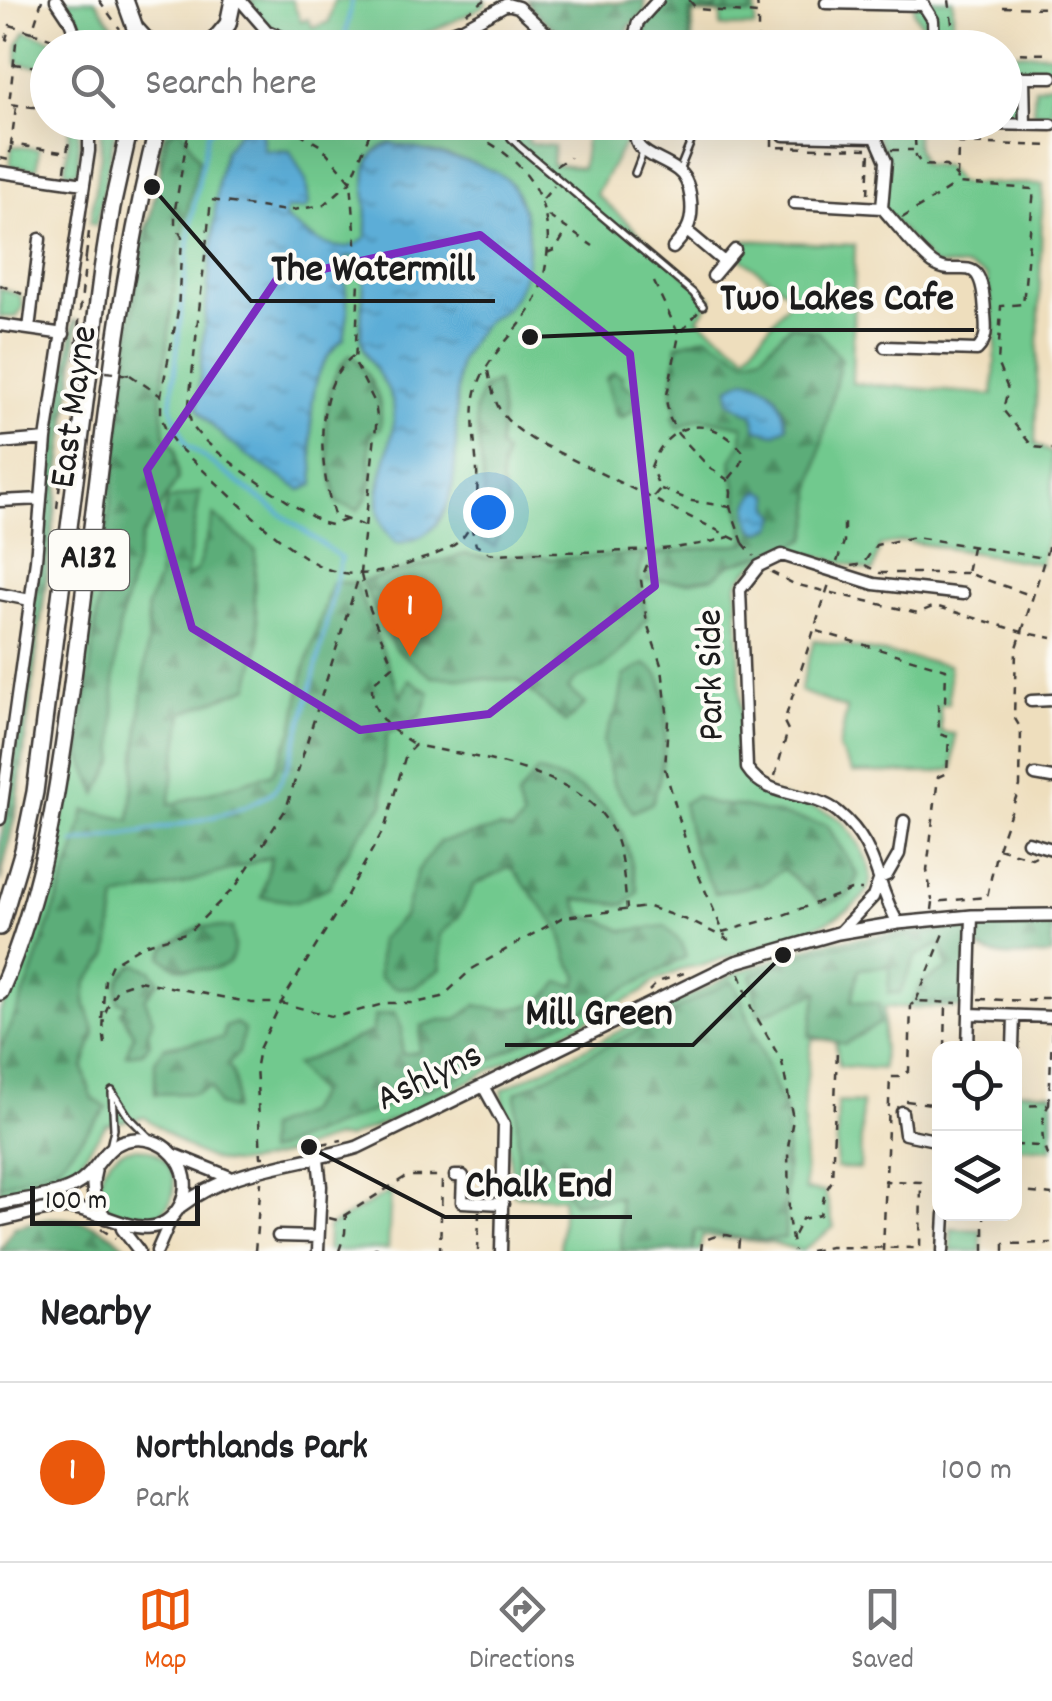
<!DOCTYPE html>
<style>
body{margin:0;font-family:Dekko,sans-serif;background:#f2f2f2;color:#202124}
.controls{position:absolute;right:30px;bottom:30px;display:grid;overflow:hidden;border-radius:20px;box-shadow:0 10px 40px #0002}
.controls button{width:90px;height:90px;display:grid;place-items:center;padding:0;border:0;border-bottom:2px solid #e0e0e0;background:#fff;color:#202124;font:50px sans-serif}
.scale{position:absolute;left:30px;bottom:25px;width:170px;box-sizing:border-box;padding-left:10px;border:5px solid #1c1c1c;border-top:0;font-size:28px;line-height:35px;white-space:nowrap;color:#1c1c1c;-webkit-text-stroke:8px #fdfcf7;paint-order:stroke}
.you{position:absolute;left:488px;top:512px;width:35px;height:35px;margin:-25px;border:8px solid #fff;border-radius:50%;background:#1a73e8;box-shadow:0 0 0 15px #1a73e833}
.badge{display:grid;place-items:center;width:65px;height:65px;border-radius:50%;background:#ea580c;color:#fff;font-size:32px;font-weight:700}
.pin{position:absolute;translate:-50% -82px;filter:drop-shadow(0 2px 5px #0008)}
.pin::after{content:'';position:absolute;top:52px;width:35px;height:30px;background:inherit;clip-path:polygon(0 0,100% 0,50% 100%)}
.list{margin:0;padding:0;list-style:none}
h2{display:flex;justify-content:space-between;align-items:center;height:130px;margin:0;padding:0 40px;font-size:42px}
h2 small{font-size:32px;font-weight:400;color:#757577}
.list li{display:grid;grid-template-columns:65px 1fr auto;gap:30px;align-items:center;box-sizing:border-box;height:180px;padding:0 40px;border-top:2px solid #e0e0e0}
.list b{display:block;font-size:38px;white-space:nowrap}
.list p{margin:0;font-size:32px;white-space:nowrap;color:#757577}
.list em{font-size:32px;font-style:normal;color:#757577}
.icon{flex:none;width:55px;height:55px;fill:none;stroke:currentColor;stroke-width:2;stroke-linecap:round;stroke-linejoin:round}
.map{position:relative;flex:none;width:1052px;height:1251px;overflow:hidden}
.search{position:absolute;background:#fff;box-shadow:0 10px 40px #0002;left:30px;right:30px;top:30px;height:110px;display:flex;align-items:center;gap:25px;box-sizing:border-box;padding:0 35px;border-radius:55px;color:#757577;font-size:38px}
.sheet{height:310px;background:#fff}
nav{display:flex;justify-content:space-around;align-items:center;box-sizing:border-box;height:140px;border-top:2px solid #e0e0e0;background:#fff;font-size:28px;color:#757577}
nav a{display:grid;justify-items:center;gap:5px}
nav .on{color:#ea580c}
.map>svg:first-child{display:block}
</style>
<div class="map">
<svg width="1052" height="1251" viewBox="0 0 1052 1251">
<defs>
<pattern id="forest-firs" width="22" height="20" patternUnits="userSpaceOnUse" patternTransform="scale(2.5)"><rect width="22" height="20" fill="#5cad79"/><path d="M5 1l3.5 6h-7zM16 11l3.5 6h-7z" fill="#4b8c62"/></pattern>
<pattern id="water-ripples" width="26" height="14" patternUnits="userSpaceOnUse" patternTransform="scale(2.5)"><rect width="26" height="14" fill="#5cadd7"/><path d="M2 4q2-2 4 0t4 0M15 11q2-2 4 0t4 0" fill="none" stroke="#4b8cae"/></pattern>
</defs>
<rect width="100%" height="100%" fill="#fdfcf7"/>
<filter id="ink" filterUnits="userSpaceOnUse"><feTurbulence type="fractalNoise" baseFrequency=".01" numOctaves="2"/><feDisplacementMap in="SourceGraphic" scale="20" xChannelSelector="R" yChannelSelector="G"/><feConvolveMatrix kernelMatrix="1 2 1 2 8 2 1 2 1" color-interpolation-filters="sRGB"/></filter>
<filter id="wash" filterUnits="userSpaceOnUse"><feTurbulence type="fractalNoise" baseFrequency=".0048" numOctaves="4" result="noise"/><feDisplacementMap in="SourceGraphic" scale="40" xChannelSelector="R" yChannelSelector="G"/><feGaussianBlur stdDeviation="2.25" result="paint"/><feColorMatrix in="noise" values="0 0 0 0 0 0 0 0 0 0 0 0 0 0 0 0 0 1.4 0 .05"/><feComposite in="paint" operator="in"/></filter>
<g filter="url(#wash)">
<rect width="100%" height="100%" fill="#eedebd"/>
<!-- green -->
<path fill="#71c98e" stroke="#467255" stroke-width="2.5" d="M66 0H95L128 47H90L82 27Z
M250 0H292L301 22 308 19 313 28 329 22 334 0H486L485 5C427 38 355 62 290 34 283 32 274 29 268 25 261 20 255 8 250 0Z
M664 0H756L755 27H721V14L693 13 692 47 636 48 643 20Z
M914 0H953V32L962 46 994 47H915L922 25 914 12Z
M25 31 62 43 63 47 48 48 47 67 17 64 18 44Z
M1005 53 1052 54V72L1005 71Z
M1005 79H1021V112L1005 111Z
M1052 83V113L1033 112 1035 88Z
M70 123H79L78 171 70 173 65 171Z
M101 123H117L96 225 90 223 101 155Z
M167 123H520L519 132 528 133V143L554 146 552 164 582 168 588 123H636L596 194 712 299 698 319 747 354 793 296 742 259 743 240 855 245 852 383 993 395 996 345 987 276 968 267 933 265 882 208 887 158 875 132V123H916V143L922 164 946 166 959 183 1043 184 1035 444 1052 453V532H1049L1041 564 904 541 880 546 873 572C826 559 768 531 737 585L743 771C761 799 802 800 831 814 846 821 859 842 865 856 871 868 873 881 866 893 843 927 744 950 704 965L685 968 653 982 643 992 399 1117 347 1138H335C299 1148 249 1173 211 1159 187 1151 166 1131 144 1117L106 1125 70 1176 0 1192V1012L29 939 63 814 131 292 141 237 150 217 160 170 159 150Z
M12 146 39 149 37 169 10 166Z
M0 288 20 295 23 307 17 317H0Z
M814 640 949 665V704L940 705 941 732 955 734 953 769 934 773H853L839 749 847 709 800 691Z
M969 923 968 1008 884 1007 882 1069 839 1066 835 1040 812 1039 804 1101 805 1190 825 1192 834 1227 802 1251 774 1243 702 1236 700 1251H560L563 1198 514 1195 502 1090 736 973 821 943Z
M1015 1091 1052 1093V1149L1015 1147Z
M838 1102 862 1103 860 1169 836 1168Z
M100 1185a37 37 0 1 1 74 0a37 37 0 1 1-74 0Z
M391 1191 388 1249 327 1251 328 1227Z
M951 1229 981 1230V1251H951Z"/>
<!-- forest -->
<path fill="url(#forest-firs)" stroke="#3c644a" stroke-width="2.5" d="M527 0 615 3 645 0V12L630 26 621 47C584 47 547 33 527 0Z
M665 0H701L703 7 716 10 717 0H752L751 15 690 11 689 47H646L638 43 647 18Z
M180 126 199 160 180 244 161 396 165 436 175 448 178 479 142 536 119 628 114 677 115 761 97 794 80 753 136 291 167 135Z
M74 320 78 321 74 368 17 807 0 883V843L9 795 47 483Z
M791 325 818 332 841 359 812 488V515L807 538 792 546 729 565 714 577 689 582 646 580 655 554 746 543 731 460 742 443 743 426 700 418 678 428 673 418 677 410 672 396 677 345 707 336 746 359 762 354Z
M351 354C370 376 385 398 380 428L371 434C364 463 383 482 358 510L337 503C328 460 313 387 351 354Z
M614 372 622 376 623 384 637 393 633 410 622 418 616 415 606 379Z
M497 382 502 415 499 447 505 454C504 462 500 474 501 481 506 504 514 499 498 522L500 532 495 547 480 540 484 488 475 411 483 388Z
M200 492 186 579 197 570 214 515 256 551 254 596 260 640 249 687 183 713 169 805 273 773 293 730 304 671 332 582 355 583 401 697 409 679 430 693 422 715 387 734 382 775 384 804 353 842 329 887 296 902 262 897 271 857 176 886 116 898 108 956 87 982 85 1002 95 1033 83 1067 92 1098 107 1108 59 1165 0 1186V1050L28 985 75 850 85 810 130 820 148 636 147 606 158 580 161 527 168 500Z
M466 554 490 559 531 555 550 559 644 554 638 577 647 618C635 635 619 656 601 668 586 678 580 671 568 689L585 704 566 723 518 680 432 677 395 649 361 582Z
M645 664C649 667 655 670 658 674 674 701 663 775 652 803L633 812 613 783 603 741 619 705 624 676Z
M537 771C612 795 623 817 638 892L625 905 575 899 582 916 603 921 624 931 665 926 681 943 686 957 458 1077 266 1153 267 1128 306 1112 318 1093 295 1065 372 1032 375 1016 395 1012 402 1029V1054L419 1052 421 1026 440 1020H456L477 1005C508 1015 540 1008 560 982L576 985 578 976 568 959 560 930 511 867 474 885 459 916 440 935 441 969 415 987 395 988 379 977V940L404 916 418 870 439 842 500 828 512 831 523 819 517 798Z
M695 796 713 804 740 806 827 825 858 875 849 895 824 905 783 869 762 884 715 893 693 849 683 803Z
M978 922 1052 927V955C1025 955 994 963 972 943Z
M201 926 232 928C241 968 223 970 191 969 177 968 173 967 162 957L166 947Z
M968 927V1004L913 1002 922 983 948 968 941 944 916 956 900 993H888L890 966 859 969 852 1001 879 1004 880 1023 845 1044 809 1036 818 992 759 1016 751 974 820 948Z
M135 964 151 970 159 981 145 999 153 1020 148 1032 150 1043 142 1053 126 1055 134 1034 121 1012 127 1004 118 1002C115 983 119 975 135 964Z
M731 981 737 988 787 1118 785 1238 756 1241 695 1230 693 1251H622L619 1197 573 1203 539 1153 519 1181 516 1093Z
M236 1023 244 1030 239 1052 228 1065C238 1078 236 1094 233 1110L218 1105 211 1087 196 1093 155 1094V1061L164 1047 223 1038 225 1027Z
M51 1218C83 1218 108 1227 130 1251H0L14 1227Z"/>
<!-- water -->
<path fill="url(#water-ripples)" stroke="#3c647a" stroke-width="2.5" d="M250 128 262 132 264 150 290 151 306 181 309 205 304 209H286L285 218C306 236 342 262 366 237 372 205 349 157 391 143 419 151 498 162 512 185 535 221 534 275 506 308 500 314 493 316 487 321 478 331 467 347 461 359 457 367 458 380 457 389 453 440 470 538 397 543 355 510 396 453 394 412 393 384 367 366 362 342 357 314 369 286 361 258L349 256 343 264 348 312 344 339C300 374 313 435 314 485L301 490C263 466 224 445 197 408L218 180 225 150 240 130Z
M745 379C775 385 780 397 787 426L775 434 757 430 753 415 729 401V387Z
M761 490 770 495 771 507 777 516 773 527 762 532 754 530C746 514 745 500 761 490Z"/>
<g fill="none" stroke-linecap="round" stroke-linejoin="round">
<!-- stream -->
<path stroke="#5cadd7" stroke-width="4" d="M345 37 352 0
M73 843C126 833 230 823 272 792 298 772 331 598 341 558L187 445 171 407 191 221 208 133 215 127 267 122"/>
</g>
</g>
<g filter="url(#ink)">
<g fill="none" stroke-linecap="round" stroke-linejoin="round">
<!-- service casing -->
<g stroke="#3c3934" stroke-width="10">
<path id="service" d="M506 122 511 138 520 147 693 293 703 306
M679 171 694 134 684 123
M635 173 643 152
M112 1091 128 1116 151 1139
M110 1147 114 1129 112 1093"/>
</g>
<!-- minor casing -->
<g stroke="#3c3934" stroke-width="15">
<path id="minor" d="M56 0 70 21 80 48
M240 0 267 31 307 48
M921 1 933 20 934 48
M826 3 924 5
M210 48H238
M408 48 463 28 507 4 518 7 544 31 574 48
M457 48 511 36 558 44
M631 48 638 22 658 0
M1004 77H1052
M1024 77 1025 125
M637 122C627 154 657 155 677 170 692 180 695 214 687 229 684 236 678 242 673 248
M869 122 886 161 882 208C897 225 912 245 929 260 957 286 982 240 985 314 986 328 988 339 977 350L885 347
M984 124 1052 125
M784 135 875 137
M0 172 84 184
M794 203 882 208
M687 231 724 262
M713 276 735 250
M0 325 64 334
M29 329 40 239
M0 443 46 439
M0 501 41 499
M0 594 30 600
M1031 701 1052 700
M1035 775 1052 778
M0 819 36 560 46 439 89 151V122
M1028 842 1052 849
M898 923C874 882 879 846 838 812 811 790 767 800 747 768L740 590 759 566 782 555 874 584 963 594
M839 933 873 897 880 878 887 875 899 854 904 821
M970 1014 1052 1017
M968 1048 972 916
M1013 1048 1014 1016
M483 1086 504 1124 501 1251
M902 1112 905 1134 940 1141
M455 1176H463L462 1202 503 1204
M122 1229 139 1251
M278 1236 318 1237
M157 1251 171 1219
M318 1251 321 1186 318 1159
M943 1251 945 1214"/>
</g>
<!-- tertiary casing -->
<g stroke="#3c3934" stroke-width="16">
<path id="tertiary" d="M177 1156 229 1177
M95 1171C90 1189 94 1204 106 1218
M0 1204C23 1199 53 1197 74 1186 96 1175 101 1149 124 1141 162 1129 198 1168 181 1204 156 1251 110 1213 75 1208 51 1205 24 1215 0 1220
M181 1206C231 1167 299 1165 358 1147L736 962 838 933 898 923 972 916 1052 915"/>
</g>
<!-- primary casing -->
<g stroke="#3c3934" stroke-width="20">
<path id="primary" d="M125 0 135 28 153 48
M208 48 228 24 233 0
M0 927 23 850 35 792 102 270 112 207 131 122
M0 992C47 884 61 770 76 654 100 477 114 296 159 122"/>
</g>
<!-- path -->
<path stroke="#3c3934" stroke-width="2.5" stroke-dasharray="8 8" stroke-linecap="butt" d="M42 0 32 32 65 43
M99 0 120 29
M689 0 697 9 758 14V38L767 48
M757 0 758 13
M949 0 954 39 962 47 994 48
M1003 7 1052 8
M466 13 485 0
M32 32 10 25 6 39 16 43 9 104 48 109
M1004 53 1052 54
M14 64 48 68
M16 107 11 144 67 153 72 122
M190 122 175 209V224L182 237 178 311 161 395V415L166 431 177 446C212 477 289 557 330 570 358 579 392 571 419 560 438 554 460 547 469 528 489 486 466 436 476 392 484 359 513 337 530 310 542 291 547 266 548 244 548 176 503 142 442 122
M467 122 479 136
M772 122V147L870 149 868 195
M914 122 916 156 922 165 946 166 957 177 956 184 1034 189 1023 304 1001 306 998 365 1008 389 1003 410 1033 447 1052 449
M958 143 1052 146
M891 150H913
M0 158 9 160 11 146
M556 166 570 157
M65 171 67 155
M957 176 959 122
M543 199 554 186
M548 216 593 246
M902 218 955 185
M547 253 556 249 567 230
M86 256 89 232 95 227
M654 282 679 335 698 312
M0 285 22 294
M542 286 556 287
M353 356C311 389 320 469 334 515L364 526
M488 371C496 410 500 418 533 440L743 543 730 507 731 492 728 480 709 467 678 434 670 419 666 400 679 335
M130 375 161 396
M661 489 692 501 730 507
M654 496 660 489 651 467C668 419 712 413 744 453L741 464 729 479
M57 508 62 466
M346 520 331 525 323 523C296 508 204 449 192 425 188 416 189 403 190 394L211 200 287 211 324 205 351 181 374 122
M471 526 476 545 489 553 497 554C574 548 654 559 729 537
M743 543 754 556
M972 547 967 573 1033 596
M653 550 641 580 647 623 662 668 668 720 665 769 689 853 725 936
M837 562 844 542V520
M865 565 880 573H967
M851 566 863 564 876 545 915 537 1045 558
M771 572 794 584 918 613 935 606 1022 632 1052 638
M361 575 368 604 393 666 372 684C371 717 389 728 415 745
M817 631 946 669 945 702H938L939 734 949 737 947 773 938 777 927 870 932 900
M775 776 788 730 784 722 829 584
M998 848 1032 858 1036 856
M932 910 933 902 987 897 996 854 1020 786 1021 729 1014 717 1016 651 1052 535
M722 932 778 917 851 890H862
M740 974 751 1007 782 1062 793 1119 788 1147 789 1223 794 1251
M649 991 658 982 690 971
M979 999 1033 1001V998H1052
M916 1001 945 931
M102 1019 105 980 112 964 143 945 189 932 236 886 286 809 360 573 377 417 375 403 355 363 359 281 351 181 321 146 281 122
M1052 1032 1049 1105H1052
M105 1044C101 1017 104 1012 118 988L139 981 252 1003H281L335 1017 387 1003H415L442 997 472 969 563 917 649 907 692 922 729 940
M945 1048 946 1005
M906 1101 940 1105
M1014 1106 1049 1105C1040 1116 1041 1142 1047 1155H1052
M1014 1145 1041 1146
M306 1147 342 1140
M264 1157H261L256 1065 259 1049 281 1003 342 904 385 827 406 754 415 745C472 757 579 770 610 826 623 849 624 882 627 909
M1014 1191 1052 1195
M329 1218 337 1220 407 1176H437L442 1181 440 1251
M101 1229 115 1238
M794 1235 802 1219 820 1215 825 1192 832 1181 837 1050
M255 1251 261 1182
M339 1251 345 1233 346 1215
M371 1251 375 1248 400 1251
M478 1251 479 1211
M701 1251 702 1242C713 1236 727 1231 739 1240L738 1251
M810 1251 830 1247 920 1248 921 1182 884 1181
M883 1251 890 1077H901L909 1071 911 1005 916 1001 957 1003
M984 1251V1214
M1004 1251V1244L1052 1243"/>
<!-- service -->
<use href="#service" stroke="#fff" stroke-width="5"/>
<!-- minor -->
<use href="#minor" stroke="#fff" stroke-width="10"/>
<!-- tertiary -->
<use href="#tertiary" stroke="#fff" stroke-width="11"/>
<!-- primary -->
<use href="#primary" stroke="#fff" stroke-width="15"/>
<!-- path-bridge -->
<path stroke="#3c3934" stroke-width="2.5" stroke-dasharray="8 8" stroke-linecap="butt" d="M86 256 74 368 130 375"/>
</g>
</g>
<!-- marked area -->
<path fill="none" stroke="#7b2cbf" stroke-width="8" stroke-linejoin="round" d="M480 235 630 354 655 586 489 714 360 730 192 628 147 470 277 279Z"/>
<g text-anchor="middle" dominant-baseline="central" stroke-width="8" stroke-linejoin="round" paint-order="stroke">
<!-- shield labels -->
<rect fill="#fdfcf7" stroke="#605f5e" stroke-width="2.5" x="49" y="530" width="80" height="60" rx="8"/>
<g font-size="35" font-weight="bold" fill="#1c1c1c">
<text x="89" y="560">A132</text>
</g>
<!-- street labels -->
<g font-size="38" fill="#1c1c1c" stroke="#fdfcf7">
<text transform="translate(76 407) rotate(-82)">East Mayne</text>
<text transform="translate(713 675) rotate(-91)">Park Side</text>
<text transform="translate(430 1079) rotate(-26)">Ashlyns</text>
</g>
</g>
<!-- callouts -->
<path fill="none" stroke="#1c1c1c" stroke-width="4" d="M152 187L251 301H495M530 337L700 330H974M783 955L693 1045H505M309 1147L445 1217H632"/>
<g fill="#1c1c1c" stroke="#fdfcf7" stroke-width="4">
<circle cx="152" cy="187" r="10"/>
<circle cx="530" cy="337" r="10"/>
<circle cx="783" cy="955" r="10"/>
<circle cx="309" cy="1147" r="10"/>
</g>
<g font-size="40" text-anchor="middle" font-weight="bold" fill="#1c1c1c" stroke="#fdfcf7" stroke-width="8" stroke-linejoin="round" paint-order="stroke">
<text x="373" y="280">The Watermill</text>
<text x="837" y="309">Two Lakes Cafe</text>
<text x="599" y="1024">Mill Green</text>
<text x="539" y="1196">Chalk End</text>
</g>
</svg>
<div class="controls">
<button><svg class="icon" aria-label="locate" viewBox="0 0 24 24"><circle cx="12" cy="12" r="6"/><path d="M12 2v4M12 18v4M2 12h4M18 12h4"/></svg></button>
<button><svg class="icon" aria-label="layers" viewBox="0 0 24 24"><path d="M12 4l9 5-9 5-9-5zM3 14l9 5 9-5"/></svg></button>
</div>
<div class="scale">100 m</div>
<div class="you"></div>
<div class="pin badge" style="left:410px;top:657px">1</div>
<div class="search"><svg class="icon" aria-label="search" viewBox="0 0 24 24"><circle cx="10" cy="10" r="6"/><path d="M15 15l6 6"/></svg>Search here</div>
</div>
<section class="sheet">
<h2>Nearby<small></small></h2>
<ul class="list">
<li><span class="badge">1</span><div><b>Northlands Park</b><p>Park</p></div><em>100 m</em></li>
</ul>
</section>
<nav>
<a class="on"><svg class="icon" aria-label="map" viewBox="0 0 24 24"><path d="M3 6l6-2 6 2 6-2v14l-6 2-6-2-6 2zM9 4v14M15 6v14"/></svg>Map</a>
<a><svg class="icon" aria-label="directions" viewBox="0 0 24 24"><path d="M12 3l9 9-9 9-9-9zM9 14v-3h6M13 9l2 2-2 2"/></svg>Directions</a>
<a><svg class="icon" aria-label="saved" viewBox="0 0 24 24"><path d="M7 4h10v16l-5-4-5 4z"/></svg>Saved</a>
</nav>
